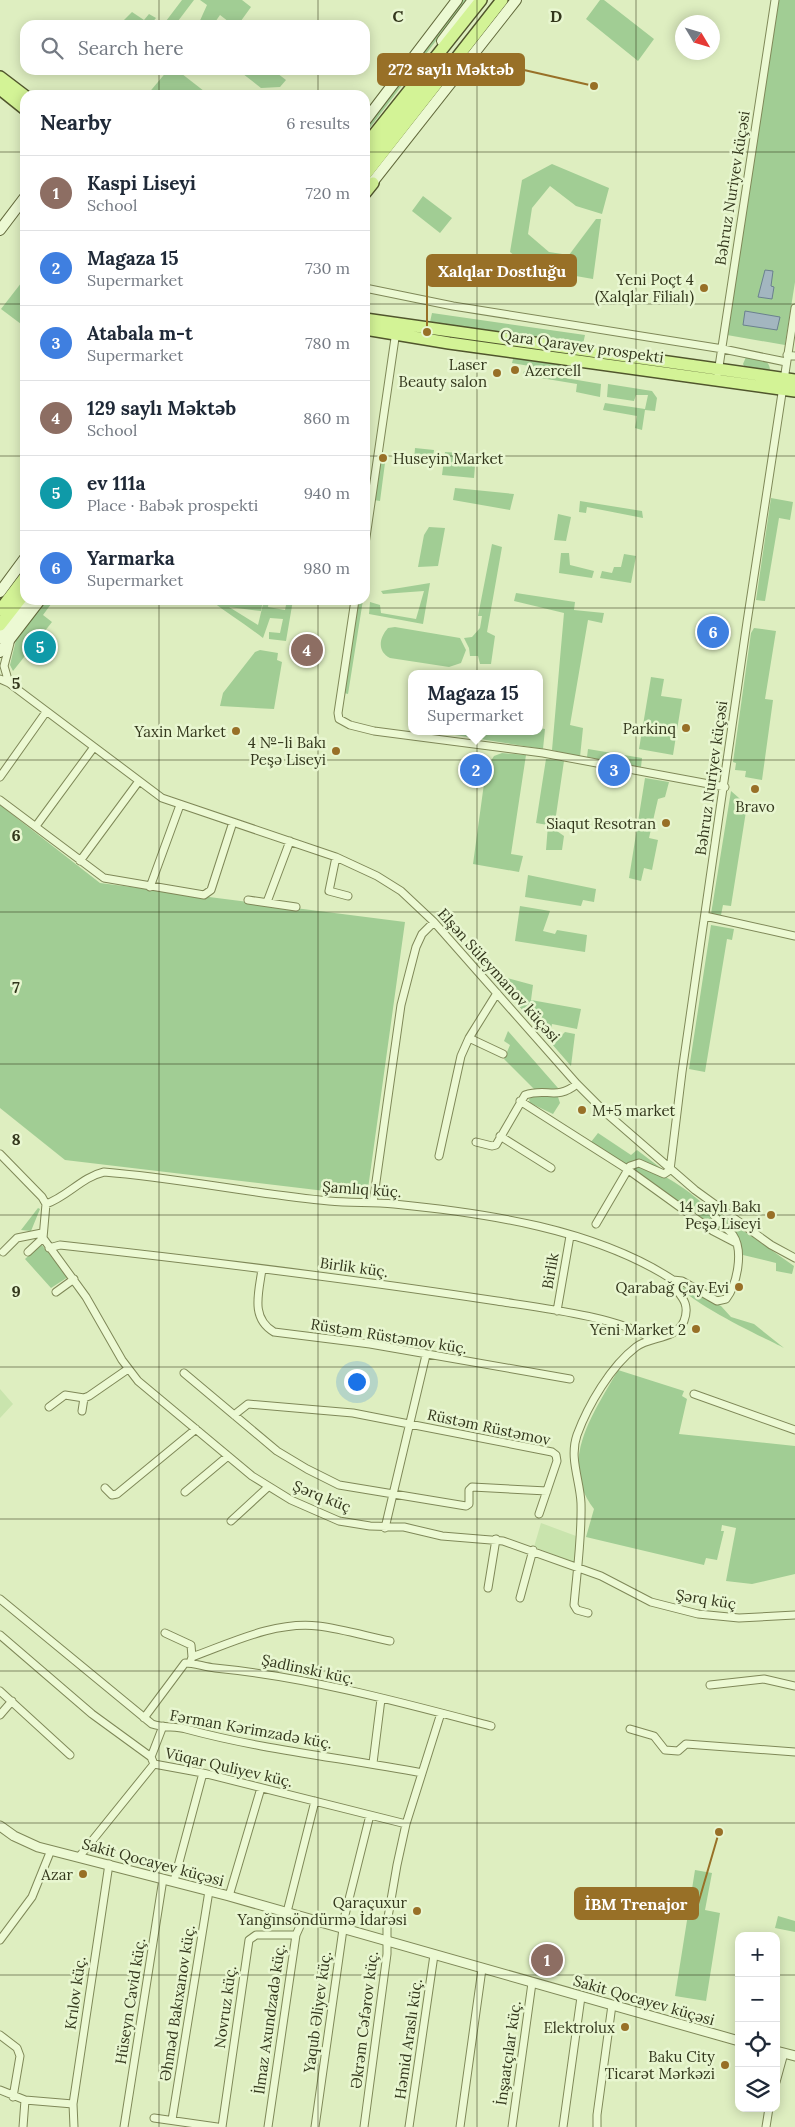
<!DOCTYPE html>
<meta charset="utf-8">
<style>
body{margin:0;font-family:Lora,serif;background:#f6f6f7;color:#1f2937}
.controls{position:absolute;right:15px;bottom:15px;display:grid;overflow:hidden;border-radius:10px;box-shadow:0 2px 12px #0003}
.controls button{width:45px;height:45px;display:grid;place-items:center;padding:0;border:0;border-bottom:1px solid #e0e1e3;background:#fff;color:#1f2937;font:25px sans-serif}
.compass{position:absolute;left:675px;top:15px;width:45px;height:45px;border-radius:50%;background:#fff;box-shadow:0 2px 12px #0003;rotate:128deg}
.you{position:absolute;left:356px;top:1381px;width:18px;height:18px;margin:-12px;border:4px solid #fff;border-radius:50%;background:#1a73e8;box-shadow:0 0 0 8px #1a73e833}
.badge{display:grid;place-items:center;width:32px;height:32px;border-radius:50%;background:#2563eb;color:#fff;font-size:16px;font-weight:700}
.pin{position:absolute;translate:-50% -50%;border:2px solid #fff;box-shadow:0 1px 5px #0006}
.popup{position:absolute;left:408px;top:670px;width:135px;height:65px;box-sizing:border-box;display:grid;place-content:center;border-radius:10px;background:#fff;filter:drop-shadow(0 1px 4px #0005);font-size:16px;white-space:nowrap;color:#747a83}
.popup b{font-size:19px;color:#1f2937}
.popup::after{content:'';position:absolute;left:50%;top:100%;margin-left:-10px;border:10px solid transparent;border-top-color:#fff}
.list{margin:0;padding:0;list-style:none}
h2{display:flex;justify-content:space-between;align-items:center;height:65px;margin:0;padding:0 20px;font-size:21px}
h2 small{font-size:16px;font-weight:400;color:#747a83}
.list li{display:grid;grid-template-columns:32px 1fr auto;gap:15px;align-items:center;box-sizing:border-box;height:75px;padding:0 20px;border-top:1px solid #e0e1e3}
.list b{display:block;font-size:19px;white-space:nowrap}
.list p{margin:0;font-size:16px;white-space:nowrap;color:#747a83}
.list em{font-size:16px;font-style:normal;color:#747a83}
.icon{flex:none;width:28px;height:28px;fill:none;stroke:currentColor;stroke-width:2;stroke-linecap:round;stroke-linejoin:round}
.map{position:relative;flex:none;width:795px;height:2127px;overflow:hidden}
.search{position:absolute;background:#fff;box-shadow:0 2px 12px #0003;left:20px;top:20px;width:350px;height:55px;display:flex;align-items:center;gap:12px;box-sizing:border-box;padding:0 18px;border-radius:15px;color:#747a83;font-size:19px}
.panel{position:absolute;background:#fff;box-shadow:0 2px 12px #0003;left:20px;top:90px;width:350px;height:515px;border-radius:15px}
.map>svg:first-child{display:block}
</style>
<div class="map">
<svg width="795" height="2127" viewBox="0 0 795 2127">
<rect width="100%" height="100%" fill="#deeec0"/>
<!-- farmland -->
<path fill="#c9e4ad" d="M0 1389 13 1404 0 1418Z
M541 1523 576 1536 575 1563 534 1547Z"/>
<!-- green -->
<path fill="#a1cd94" d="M182 0H194L175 25H163Z
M200 0H242L251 7 238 25H233L220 15 213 25H198L207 5Z
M463 0H467L365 134V128Z
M600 0H604L654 39 638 61 586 19Z
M779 0H795V282L785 345 727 335Z
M132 12 144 20 149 14 156 18 150 25H131L124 20Z
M168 70H177L209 95H147Z
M238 70H273L286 80 280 87 261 88Z
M552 164 609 188 602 214 576 206 550 186 532 208 528 234 549 252 569 255 596 219H601L593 279 530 268 510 252 522 180Z
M423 196 452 218 440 233 412 211Z
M25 278V327L1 309Z
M432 313 585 335 583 344 430 322Z
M514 355 571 365 570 373 512 363Z
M746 357C757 359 770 357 770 371L744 366 743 364Z
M524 371 601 384 600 397 576 392 577 384 523 375Z
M608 384 652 391 657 398 655 411 645 410 642 430 635 428 637 416 603 410 605 403 645 409 648 395H636L634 401 607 397Z
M415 448 434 450 433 457 425 465 414 462Z
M445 452 476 454 474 478 442 475Z
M380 462 385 463 380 501 374 500Z
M455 488 514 494 510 510 453 500Z
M771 498 793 502 790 520 779 518 765 601 756 600Z
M580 501 642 511 643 518 587 507 586 513 579 512Z
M558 514 571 517 566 541 554 540Z
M429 527 445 528 438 566 418 567 424 535Z
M492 544 502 547 487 632 495 636 491 664H480L478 656H470L469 648 464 638 472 637 480 628 482 616H478Z
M561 553H569L570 565 594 571 592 578 559 573Z
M624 554 636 556 631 583 600 578 602 571 612 573 614 567H621Z
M430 583 423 624 369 614 370 602 380 605 381 613 416 619 424 591 383 594 381 591Z
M516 593 575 602 574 610 604 613 602 623 588 620 570 725 583 728 580 757 552 750 564 613 514 601Z
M45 600H54L43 615 52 622 13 671 10 665 17 636Z
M210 600H221L225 604 226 600H263L261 611 229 607 258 625 264 600H269L268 607 285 610 287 600H293L286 641 269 639V632L280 633 283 619 270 618 263 638C245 624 227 613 210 600Z
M358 600H363L348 694 344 693Z
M395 627 460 638 466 650 461 663 449 667 390 658C377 651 379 638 388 628Z
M754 628 776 631 765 699 773 700 762 780 745 777 746 771 735 770 736 763 733 762 751 633Z
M260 650 278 653 277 660 282 662 274 709 220 706 223 693 255 652Z
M651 677 664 679 661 696 682 699 673 755 639 749Z
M540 728 545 729 543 749 455 735 456 731H540Z
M588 749 642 758 641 767 587 757Z
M502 753 526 755 511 854 523 856 519 872 473 864 486 769 494 756Z
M546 759 564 761 554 829 564 836 562 850H546L548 825 536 823Z
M645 778 669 782 665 797 658 799 649 838 658 840 652 870 644 868 641 881 629 878Z
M731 791 747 805 731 906 723 905 721 915 711 914Z
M0 805 100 883 405 922 367 1196 65 1160 0 1108Z
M528 875 596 889 594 902 583 900 581 906 525 897Z
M520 906 550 911 543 931 555 934 557 930 587 935 585 952 515 941Z
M711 925 734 929 732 940 727 939 705 1072 689 1069Z
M507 978 533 985 531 1000 581 1009 577 1029 552 1024 551 1029 561 1036 565 1032 575 1034 571 1066 505 990Z
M508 1031 558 1088 556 1091 534 1089 504 1059 510 1045 504 1041Z
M535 1095 558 1097 560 1103 553 1114 530 1103 529 1099Z
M598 1133 631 1155 637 1150 662 1169 658 1170 638 1161 625 1165 591 1142Z
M636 1167C654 1166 690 1191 703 1204 709 1209 711 1217 716 1223 721 1228 727 1231 730 1237L632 1169Z
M38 1208 40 1209 31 1231 21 1230Z
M717 1212 794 1266 792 1274 776 1271V1263L743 1255 738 1237 718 1216Z
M41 1244 68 1277 51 1288 25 1259Z
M680 1286 721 1306 731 1317 754 1324 784 1348C764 1338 688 1302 680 1286Z
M618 1370 684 1391 682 1396 687 1399 679 1434 795 1446V1574L752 1584 726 1581 736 1528 722 1525 721 1531H724L717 1560 706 1558 704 1565 586 1537 594 1509C557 1461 594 1413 618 1370Z
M695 1870 712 1873 705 1910 720 1913 706 2001 675 1996Z
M778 1916 795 1921V1932L775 1928Z"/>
<!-- water -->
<path fill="#a3b6c0" stroke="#6a808e" d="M765 270 773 271 771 286 774 287 772 299 758 297Z
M745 311 780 317 777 330 743 325Z"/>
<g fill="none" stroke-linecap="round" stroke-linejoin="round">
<!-- minor casing -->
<g stroke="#7f8858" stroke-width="9">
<path id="minor" d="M365 288 453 306 723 349 786 362
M787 355 795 356
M718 373 775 0
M365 544 395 338
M355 600 338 713 339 719 350 725 374 731 543 753 725 787
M0 679 9 683 162 798 336 857 377 876 401 891 434 922 577 1084 605 1112 695 1190 771 1245 795 1258
M9 683 4 666 10 643
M0 777 46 712
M0 800 104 878 204 895 211 890 233 822
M36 826 94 747
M336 857 329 891 348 896
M80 861 139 781
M150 887 180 805
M248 900 296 907
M267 902 290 841
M705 916 795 936
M469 1038 503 1054
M520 1101 627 1169 713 1231 736 1243
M500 1136 551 1168
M476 1142 492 1146 496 1145 525 1095C547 1087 556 1101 577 1084
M0 1154 42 1197 46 1204 43 1238 86 1297 122 1360 138 1381 252 1476 291 1500 339 1521 370 1526 404 1527 442 1536 503 1541 601 1576 651 1602 698 1614 739 1618 795 1615
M439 1156 461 1056 469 1038 497 993
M670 1170 682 1072 747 622 795 308
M373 1203 401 1005 416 947 422 934 434 922
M46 1204C67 1197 82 1177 104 1172 179 1178 254 1194 329 1201 351 1203 372 1202 394 1204 486 1213 595 1229 673 1280
M596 1224 630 1166 639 1163 664 1174 670 1170
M49 1248 60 1245C206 1261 352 1279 497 1301 535 1307 621 1317 651 1339
M3 1252 17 1238 42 1233
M28 1252 43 1238
M262 1269C259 1292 250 1318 274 1332L370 1344 570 1379
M56 1292 74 1279
M557 1311 570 1236
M184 1373 277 1451 307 1469 339 1485 466 1506 469 1504V1490L472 1487 547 1491
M694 1394 795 1430
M49 1407 65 1395 84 1398 89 1396 128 1369
M82 1411 84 1398
M234 1415 248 1404 353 1413 552 1452 556 1455 557 1461 539 1514
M105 1488 112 1495 117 1494 196 1429
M185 1492 228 1456
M231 1521 268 1487
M385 1528 426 1355
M488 1588 496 1539
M520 1598 533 1550
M0 1599 152 1724C163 1728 175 1726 186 1729 263 1750 344 1758 422 1773
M588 1613 577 1610 574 1605C577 1571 582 1537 581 1503 580 1480 569 1458 577 1435 588 1405 611 1366 636 1347 650 1336 676 1340 684 1321 693 1297 671 1292 673 1280L682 1281 717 1301 726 1299C737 1285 744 1251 733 1235 727 1228 719 1223 714 1215V1204
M165 1633 191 1645 192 1657
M0 1635 92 1714 151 1757 154 1764
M190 1663 192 1657C231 1643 275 1621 318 1626 342 1629 366 1636 390 1641
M710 1685 764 1679 795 1686
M0 1691 70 1755
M0 1715 12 1701
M144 1718 185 1663C195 1663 204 1667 215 1668 308 1677 400 1702 491 1726
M630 1729 654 1736 665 1750 678 1751 686 1744 795 1752
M151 1757 163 1726
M373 1763 381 1699
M154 1764 203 1773 406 1824
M79 1857 154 1764
M174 1881 203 1773
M229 1896 261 1788
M287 1912 315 1801
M0 1940 32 1897 51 1850
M0 2035 17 2048 20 2056 13 2097
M776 2082 784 2053
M0 2090 25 2100 73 2104
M154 2118 217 2127
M172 2120 209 1891
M23 2127 25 2100
M74 2127 73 2104 109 1864
M124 2127 163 1879
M222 2127 249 1940 256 1935H296
M268 2127 296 1935 304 1917
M315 2127 345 1915 370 1815
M364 2127 387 1954V1923L397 1865 406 1824 441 1713
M409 2127 434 1955
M460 2127 482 1969
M512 2127 532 1983
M563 2127 581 1997
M597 2127V2115L612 2005
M766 2127 769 2108"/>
</g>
<!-- tertiary casing -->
<g stroke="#7f8858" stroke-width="11">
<path id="tertiary" d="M0 1826 14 1836 38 1847 229 1896 739 2041
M776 2051 795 2056"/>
</g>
<!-- secondary casing -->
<g stroke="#62693b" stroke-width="12">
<path id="secondary" d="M442 41 473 0
M365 121 457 0
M368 188 516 0
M0 230 25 197
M0 592 25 558
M0 638 29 600
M0 652 40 600"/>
</g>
<!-- primary casing -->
<g stroke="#50552c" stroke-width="14">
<path id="primary" d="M0 77 25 96
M0 89 25 109
M365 146 481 0
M365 161 428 83
M365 175 502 0
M365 193 373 183
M365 319 795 380
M365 329 449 343 795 391
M0 610 25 577
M0 625 25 593"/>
</g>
<!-- minor -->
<use href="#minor" stroke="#ecf9d3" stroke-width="7"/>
<!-- tertiary -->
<use href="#tertiary" stroke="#ecf9d3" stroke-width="9"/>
<!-- secondary -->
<use href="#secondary" stroke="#ecf9d3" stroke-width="10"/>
<!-- primary -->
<use href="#primary" stroke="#d3f396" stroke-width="11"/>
</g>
<!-- grid -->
<path fill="none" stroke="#33371c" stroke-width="1" stroke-opacity="0.55" d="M159 0V25M318 0V25M477 0V2127M636 0V2127M159 70V95M318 70V95M0 152H25M365 152H795M0 304H25M365 304H795M0 456H25M365 456H795M159 600V2127M318 600V2127M0 608H795M0 760H795M0 912H795M0 1064H795M0 1215H795M0 1367H795M0 1519H795M0 1671H795M0 1823H795M0 1975H739M776 1975H795"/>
<!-- markers -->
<g fill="#987027" stroke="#e8f6d0" stroke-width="2">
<circle cx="704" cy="288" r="5"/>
<circle cx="515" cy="370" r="5"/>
<circle cx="497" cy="373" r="5"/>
<circle cx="383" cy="458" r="5"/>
<circle cx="686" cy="728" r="5"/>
<circle cx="236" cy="731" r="5"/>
<circle cx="336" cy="751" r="5"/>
<circle cx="755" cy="789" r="5"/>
<circle cx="666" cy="823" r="5"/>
<circle cx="582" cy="1110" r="5"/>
<circle cx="771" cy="1215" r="5"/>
<circle cx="739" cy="1287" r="5"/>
<circle cx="696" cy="1329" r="5"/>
<circle cx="83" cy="1874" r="5"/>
<circle cx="417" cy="1911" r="5"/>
<circle cx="625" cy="2027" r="5"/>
<circle cx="725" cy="2065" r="5"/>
</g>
<g text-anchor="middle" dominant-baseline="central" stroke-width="5" stroke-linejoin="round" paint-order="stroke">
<!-- street labels -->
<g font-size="15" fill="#33371c" stroke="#e8f6d0">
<text transform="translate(732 188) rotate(-81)">Bəhruz Nuriyev küçəsi</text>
<text transform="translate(582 346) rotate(8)">Qara Qarayev prospekti</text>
<text transform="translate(711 778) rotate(-82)">Bəhruz Nuriyev küçəsi</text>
<text transform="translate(499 975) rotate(48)">Elşən Süleymanov küçəsi</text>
<text transform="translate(362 1189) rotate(4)">Şamlıq küç.</text>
<text transform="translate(354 1267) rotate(8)">Birlik küç.</text>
<text transform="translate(550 1271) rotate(-80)">Birlik</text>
<text transform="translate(389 1336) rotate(9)">Rüstəm Rüstəmov küç.</text>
<text transform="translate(489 1427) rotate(12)">Rüstəm Rüstəmov</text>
<text transform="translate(322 1496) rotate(22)">Şərq küç</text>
<text transform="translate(706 1599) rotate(9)">Şərq küç</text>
<text transform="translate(308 1669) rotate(12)">Şadlinski küç.</text>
<text transform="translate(251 1729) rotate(10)">Fərman Kərimzadə küç.</text>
<text transform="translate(229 1767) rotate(13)">Vüqar Quliyev küç.</text>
<text transform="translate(153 1862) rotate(15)">Sakit Qocayev küçəsi</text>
<text transform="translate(75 1993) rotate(-82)">Krılov küç.</text>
<text transform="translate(644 2000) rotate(16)">Sakit Qocayev küçəsi</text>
<text transform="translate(130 2001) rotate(-81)">Hüseyn Cavid küç.</text>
<text transform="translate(177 2003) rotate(-81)">Əhməd Bakıxanov küç.</text>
<text transform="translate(225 2007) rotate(-82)">Novruz küç.</text>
<text transform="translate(317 2012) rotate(-82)">Yaqub Əliyev küç.</text>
<text transform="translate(269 2019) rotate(-82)">İlmaz Axundzadə küç.</text>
<text transform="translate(364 2020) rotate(-83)">Əkrəm Cəfərov küç.</text>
<text transform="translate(408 2039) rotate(-82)">Həmid Araslı küç.</text>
<text transform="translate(508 2053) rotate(-82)">İnşaatçılar küç.</text>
</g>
<!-- poi labels -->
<g font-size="15" fill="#33371c" stroke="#e8f6d0" text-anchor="end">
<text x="694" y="279">Yeni Poçt 4<tspan x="694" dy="17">(Xalqlar Filialı)</tspan></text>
<text x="487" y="364">Laser<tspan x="487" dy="17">Beauty salon</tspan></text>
<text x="525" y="370" text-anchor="start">Azercell</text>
<text x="393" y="458" text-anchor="start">Huseyin Market</text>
<text x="676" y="728">Parkinq</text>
<text x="226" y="731">Yaxin Market</text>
<text x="326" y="742">4 №-li Bakı<tspan x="326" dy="17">Peşə Liseyi</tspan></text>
<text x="755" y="806" text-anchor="middle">Bravo</text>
<text x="656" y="823">Siaqut Resotran</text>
<text x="592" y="1110" text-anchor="start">М+5 market</text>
<text x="761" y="1206">14 saylı Bakı<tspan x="761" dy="17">Peşə Liseyi</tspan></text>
<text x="729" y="1287">Qarabağ Çay Evi</text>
<text x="686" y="1329">Yeni Market 2</text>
<text x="73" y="1874">Azar</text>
<text x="407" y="1902">Qaraçuxur<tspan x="407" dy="17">Yanğınsöndürmə İdarəsi</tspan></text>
<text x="615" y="2027">Elektrolux</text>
<text x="715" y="2056">Baku City<tspan x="715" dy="17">Ticarət Mərkəzi</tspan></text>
</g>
</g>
<g font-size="16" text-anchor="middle" font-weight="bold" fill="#33371c" stroke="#e8f6d0" stroke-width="5" stroke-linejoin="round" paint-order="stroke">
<text x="398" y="22">C</text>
<text x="556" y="22">D</text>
<text x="16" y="689">5</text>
<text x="16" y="841">6</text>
<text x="16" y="993">7</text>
<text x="16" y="1145">8</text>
<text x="16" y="1297">9</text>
</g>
<!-- callouts -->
<path fill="none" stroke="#987027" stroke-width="2" d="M594 86L524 70M427 332L427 271M719 1832L698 1904"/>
<g fill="#987027" stroke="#e8f6d0" stroke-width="2">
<circle cx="594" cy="86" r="5"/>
<circle cx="427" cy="332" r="5"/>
<circle cx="719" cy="1832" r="5"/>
</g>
<g fill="#987027" stroke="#987027" stroke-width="2">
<rect x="378" y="54" width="146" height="31" rx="5"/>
<rect x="427" y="255" width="149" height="31" rx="5"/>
<rect x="575" y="1888" width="123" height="31" rx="5"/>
</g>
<g font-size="16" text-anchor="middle" font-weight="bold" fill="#fff">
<text x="451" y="75">272 saylı Məktəb</text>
<text x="502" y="277">Xalqlar Dostluğu</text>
<text x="636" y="1910">İBM Trenajor</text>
</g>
</svg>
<div class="controls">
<button>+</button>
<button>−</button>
<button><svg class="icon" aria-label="locate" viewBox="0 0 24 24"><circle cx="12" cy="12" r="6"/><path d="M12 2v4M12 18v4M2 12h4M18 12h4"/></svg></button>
<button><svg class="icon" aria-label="layers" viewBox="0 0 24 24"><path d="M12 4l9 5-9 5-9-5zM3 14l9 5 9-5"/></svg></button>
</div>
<svg class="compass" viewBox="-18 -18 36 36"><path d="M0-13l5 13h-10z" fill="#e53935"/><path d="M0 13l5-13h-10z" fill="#747a83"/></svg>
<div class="you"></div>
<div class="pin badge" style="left:547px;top:1960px;background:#8d6e63">1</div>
<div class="pin badge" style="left:476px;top:770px;background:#3f7fe0">2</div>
<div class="popup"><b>Magaza 15</b>Supermarket</div>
<div class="pin badge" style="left:614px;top:770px;background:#3f7fe0">3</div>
<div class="pin badge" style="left:307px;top:650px;background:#8d6e63">4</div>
<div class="pin badge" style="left:40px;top:647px;background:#0f9aa8">5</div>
<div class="pin badge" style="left:713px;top:632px;background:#3f7fe0">6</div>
<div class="search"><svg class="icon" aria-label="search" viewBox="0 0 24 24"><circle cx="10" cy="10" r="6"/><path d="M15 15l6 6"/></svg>Search here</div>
<section class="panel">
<h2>Nearby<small>6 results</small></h2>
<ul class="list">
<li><span class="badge" style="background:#8d6e63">1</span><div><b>Kaspi Liseyi</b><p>School</p></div><em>720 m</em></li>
<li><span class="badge" style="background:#3f7fe0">2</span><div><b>Magaza 15</b><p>Supermarket</p></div><em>730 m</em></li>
<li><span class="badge" style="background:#3f7fe0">3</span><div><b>Atabala m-t</b><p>Supermarket</p></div><em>780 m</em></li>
<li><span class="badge" style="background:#8d6e63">4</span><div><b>129 saylı Məktəb</b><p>School</p></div><em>860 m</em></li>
<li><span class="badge" style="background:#0f9aa8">5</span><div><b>ev 111a</b><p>Place · Babək prospekti</p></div><em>940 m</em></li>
<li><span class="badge" style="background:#3f7fe0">6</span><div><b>Yarmarka</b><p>Supermarket</p></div><em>980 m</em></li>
</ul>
</section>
</div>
